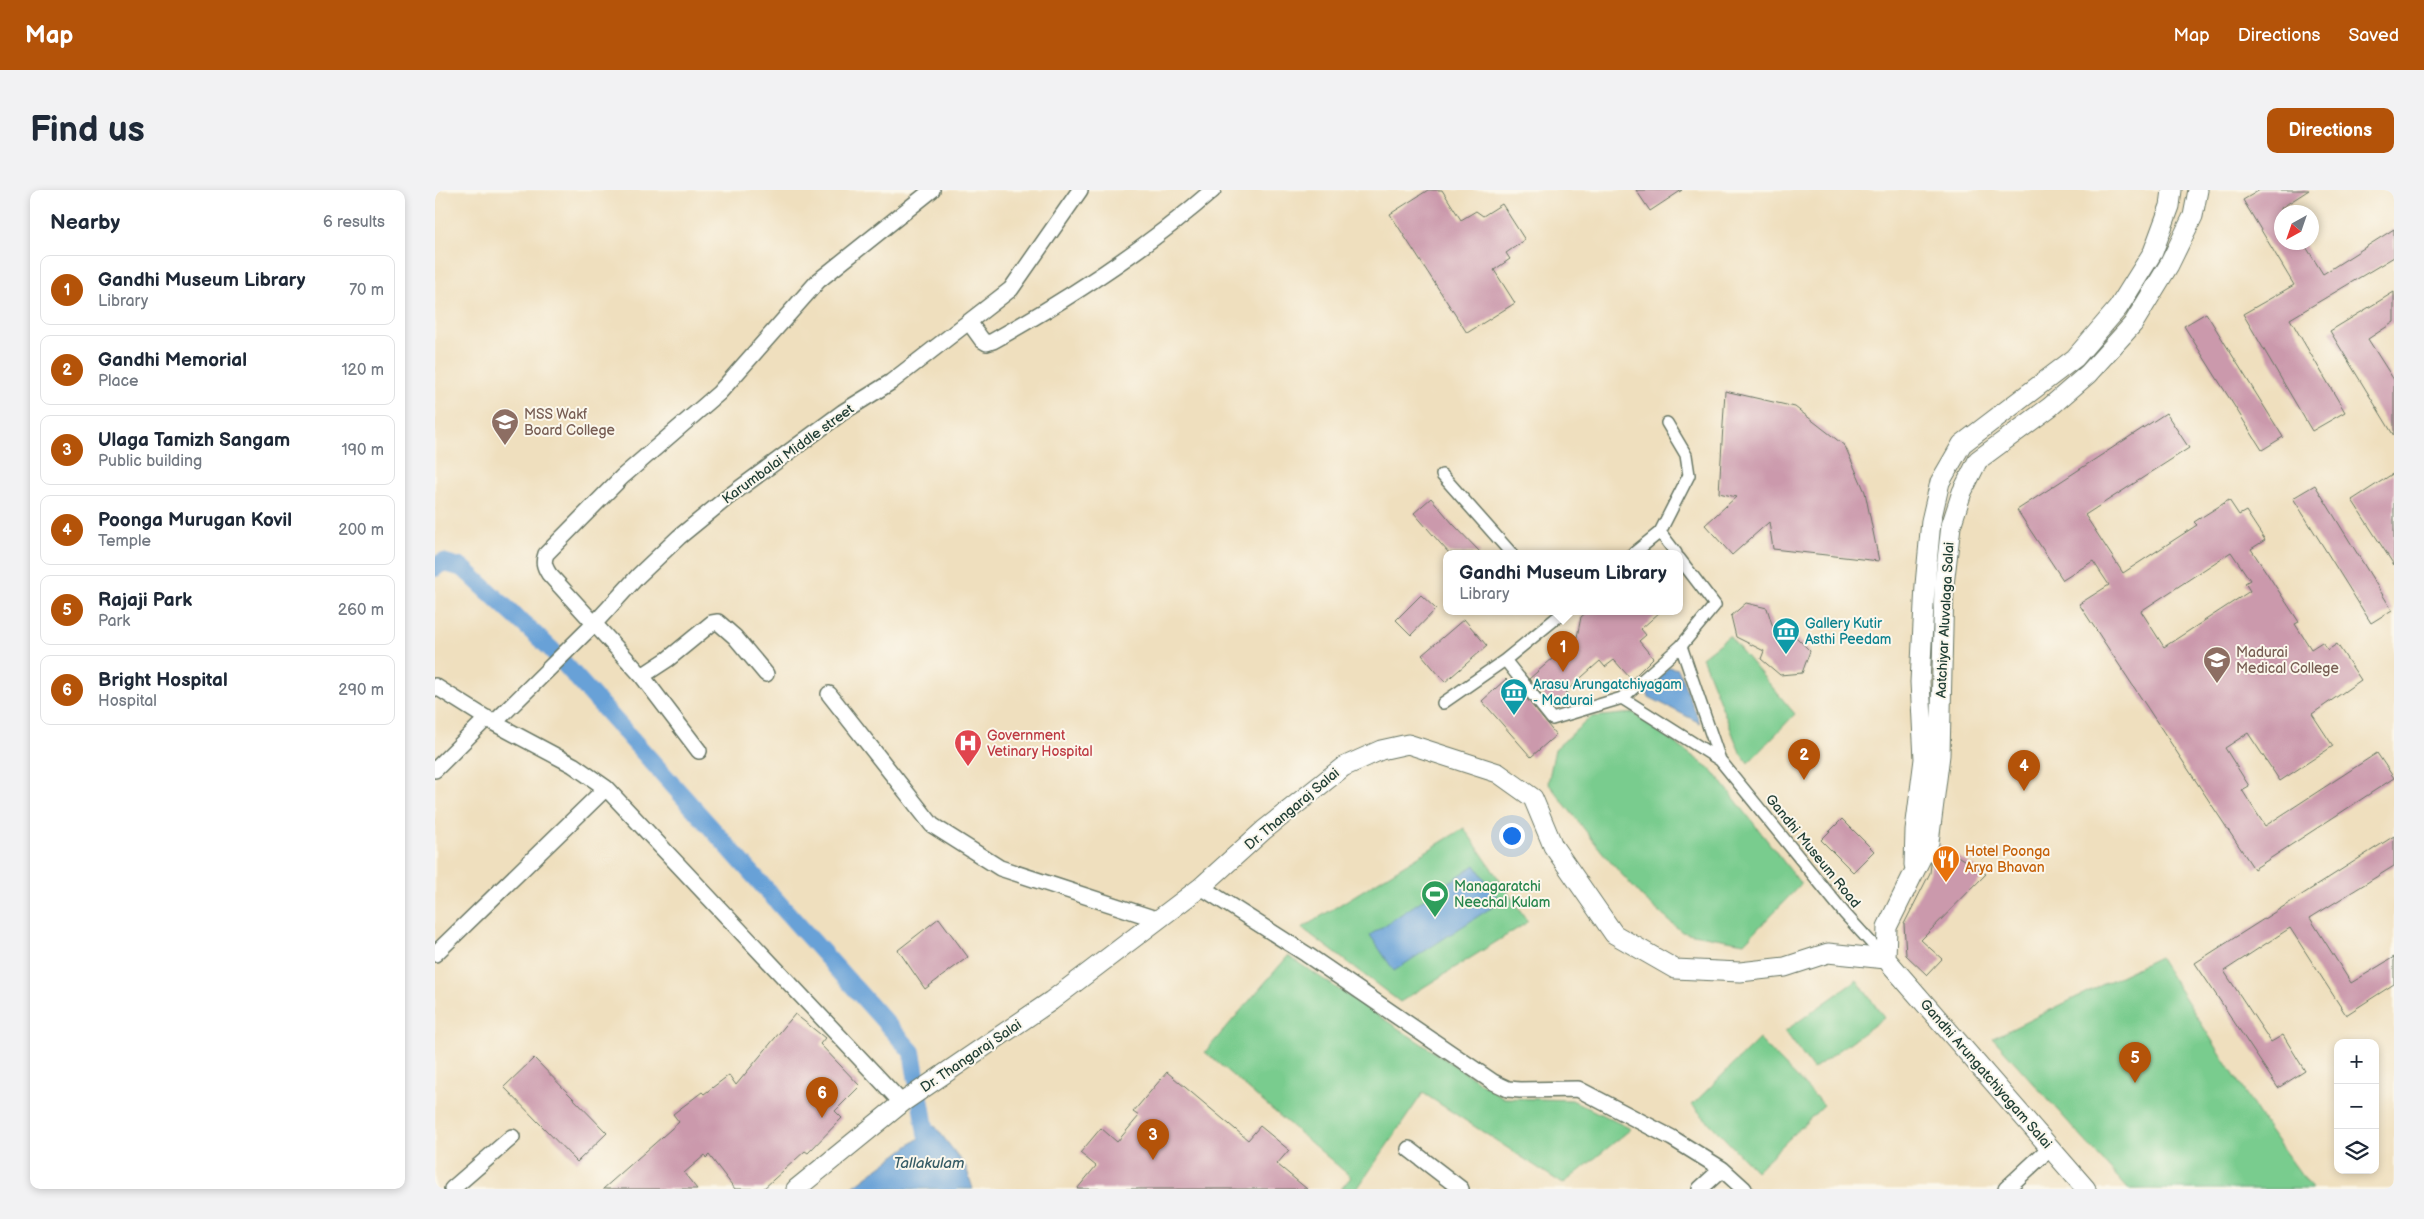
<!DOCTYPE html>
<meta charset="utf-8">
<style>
body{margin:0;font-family:"Balsamiq Sans",sans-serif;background:#f2f2f3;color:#1f2937}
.controls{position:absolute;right:15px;bottom:15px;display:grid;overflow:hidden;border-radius:10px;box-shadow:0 2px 8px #0003}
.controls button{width:45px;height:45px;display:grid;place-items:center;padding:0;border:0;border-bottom:1px solid #e0e1e3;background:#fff;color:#1f2937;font:25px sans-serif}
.compass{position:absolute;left:1839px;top:15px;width:45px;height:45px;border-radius:50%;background:#fff;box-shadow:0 2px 8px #0003;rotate:220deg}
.you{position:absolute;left:1076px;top:645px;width:18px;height:18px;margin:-12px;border:4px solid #fff;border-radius:50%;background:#1a73e8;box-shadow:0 0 0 8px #1a73e833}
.badge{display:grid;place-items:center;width:32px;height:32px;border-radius:50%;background:#b45309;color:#fff;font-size:16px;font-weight:700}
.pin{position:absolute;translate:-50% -41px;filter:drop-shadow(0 1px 2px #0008)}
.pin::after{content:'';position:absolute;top:26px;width:18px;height:15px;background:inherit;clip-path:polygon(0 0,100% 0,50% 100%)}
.popup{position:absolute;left:1008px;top:360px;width:240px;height:65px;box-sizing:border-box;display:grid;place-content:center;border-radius:10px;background:#fff;filter:drop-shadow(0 1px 4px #0005);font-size:16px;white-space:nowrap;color:#747a83}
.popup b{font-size:19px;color:#1f2937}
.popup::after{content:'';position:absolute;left:50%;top:100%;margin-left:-10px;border:10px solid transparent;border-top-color:#fff}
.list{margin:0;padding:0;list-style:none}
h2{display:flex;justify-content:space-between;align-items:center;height:65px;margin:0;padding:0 20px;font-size:21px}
h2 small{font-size:16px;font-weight:400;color:#747a83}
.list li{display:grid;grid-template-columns:32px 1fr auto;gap:15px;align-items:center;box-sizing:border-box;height:70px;margin:0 10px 10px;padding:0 10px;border:1px solid #e0e1e3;border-radius:10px}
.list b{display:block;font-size:19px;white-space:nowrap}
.list p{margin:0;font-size:16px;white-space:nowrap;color:#747a83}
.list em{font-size:16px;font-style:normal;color:#747a83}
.icon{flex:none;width:28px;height:28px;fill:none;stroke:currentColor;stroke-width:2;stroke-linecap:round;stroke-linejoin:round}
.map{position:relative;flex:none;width:1959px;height:999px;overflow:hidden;border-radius:10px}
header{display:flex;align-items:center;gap:30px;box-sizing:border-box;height:70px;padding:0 25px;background:#b45309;color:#fff}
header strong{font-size:24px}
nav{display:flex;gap:28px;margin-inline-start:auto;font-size:18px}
.intro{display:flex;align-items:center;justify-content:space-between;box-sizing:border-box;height:120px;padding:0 30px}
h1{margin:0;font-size:35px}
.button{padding:12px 22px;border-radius:10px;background:#b45309;color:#fff;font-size:18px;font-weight:700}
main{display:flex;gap:30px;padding:0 30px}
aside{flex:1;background:#fff;border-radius:10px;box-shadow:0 2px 8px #0003}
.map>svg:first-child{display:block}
</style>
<header>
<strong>Map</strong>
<nav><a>Map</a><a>Directions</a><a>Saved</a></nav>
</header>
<div class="intro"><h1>Find us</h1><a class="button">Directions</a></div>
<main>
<aside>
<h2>Nearby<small>6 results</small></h2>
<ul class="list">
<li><span class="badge">1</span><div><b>Gandhi Museum Library</b><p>Library</p></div><em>70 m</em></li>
<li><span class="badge">2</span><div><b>Gandhi Memorial</b><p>Place</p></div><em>120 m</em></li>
<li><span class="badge">3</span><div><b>Ulaga Tamizh Sangam</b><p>Public building</p></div><em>190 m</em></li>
<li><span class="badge">4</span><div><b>Poonga Murugan Kovil</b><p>Temple</p></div><em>200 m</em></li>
<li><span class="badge">5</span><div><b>Rajaji Park</b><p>Park</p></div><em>260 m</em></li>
<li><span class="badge">6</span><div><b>Bright Hospital</b><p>Hospital</p></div><em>290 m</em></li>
</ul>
</aside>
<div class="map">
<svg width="1959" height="999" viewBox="0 0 1959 999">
<rect width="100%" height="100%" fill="#fbf7ec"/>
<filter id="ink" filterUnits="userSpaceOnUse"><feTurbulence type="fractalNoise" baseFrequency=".02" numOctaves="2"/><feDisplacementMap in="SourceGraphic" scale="10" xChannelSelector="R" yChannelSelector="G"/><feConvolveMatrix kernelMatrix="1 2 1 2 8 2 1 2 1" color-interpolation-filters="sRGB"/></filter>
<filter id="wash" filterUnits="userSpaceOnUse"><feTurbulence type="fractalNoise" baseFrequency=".0096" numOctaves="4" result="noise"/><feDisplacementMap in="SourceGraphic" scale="20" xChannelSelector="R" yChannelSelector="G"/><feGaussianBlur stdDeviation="1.12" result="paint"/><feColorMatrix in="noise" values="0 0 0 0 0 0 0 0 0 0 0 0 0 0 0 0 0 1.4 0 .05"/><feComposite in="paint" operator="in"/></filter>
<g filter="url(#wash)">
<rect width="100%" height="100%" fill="#efdfbe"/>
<!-- green -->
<path fill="#79cc8e" stroke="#4c8461" d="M1294 446 1360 524 1313 573 1304 560 1267 467Z
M1199 523 1278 581 1366 694 1309 753 1247 742 1208 708 1172 668 1113 593 1120 559 1156 527Z
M1029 638 1093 732 965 812 867 738Z
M853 766 1069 908 1137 910 1196 939 1128 994 988 903 922 999H906L916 987 770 862Z
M1724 767 1832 937 1877 999H1693L1558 848Z
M1422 790 1449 828 1378 879 1350 841Z
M1324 849 1389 915 1321 981 1257 915Z"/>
<!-- water -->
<path fill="#68a1d7" stroke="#446f86" d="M1234 477 1243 479 1265 533 1214 507 1211 499Z
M1040 675 1065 712 959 781 935 745Z
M500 936 531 977 538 999H415Z"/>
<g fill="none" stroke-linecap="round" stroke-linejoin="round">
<!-- canal -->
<path stroke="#68a1d7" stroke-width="18" d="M0 378 7 372 28 378 116 459 477 862 491 943 513 999"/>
</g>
<g id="blocks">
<!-- building -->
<path fill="#cb99ac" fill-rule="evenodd" d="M993 0H1007L1026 30 1041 21 1048 26 1067 14 1090 50 1071 63 1075 69 1059 80 1080 113 1032 143 955 24Z
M1201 0H1247L1215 21Z
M1825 0H1874L1846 18V52H1868L1888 84 1959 39V67L1855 129 1910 222 1877 241 1808 124 1859 95 1808 10Z
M1959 102V132L1933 149 1959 190V246L1895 141Z
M1771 123 1848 247 1827 260 1749 136Z
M1290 201 1360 217 1410 256 1430 302 1444 371 1338 359 1334 332 1297 365 1270 335 1301 307 1284 303Z
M1731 223 1754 258 1650 325 1688 383 1762 335 1759 332 1794 310 1804 325 1811 321 1830 350 1816 359 1864 432 1860 434 1876 459 1887 452 1893 460 1902 454 1926 490 1877 524 1898 556 1845 591 1813 543 1790 558 1814 596 1807 600 1830 636 1942 563 1959 588 1819 679 1644 414 1674 395 1658 371 1628 390 1582 320ZM1796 362 1815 390 1810 393 1815 401 1729 457 1706 421Z
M1959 283V375L1917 310Z
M1880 295 1957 420 1936 433 1858 308Z
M996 308 1018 334 1046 363H1014L1005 353 979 323Z
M986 405 1001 419 976 445 961 430Z
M1311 413 1332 418 1341 447 1358 444 1375 461 1367 483 1345 485 1326 469 1329 461 1301 447 1296 426Z
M1153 421H1226L1206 439 1211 445 1204 451 1218 468 1198 488H1195L1179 470 1170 477 1165 471 1130 502 1133 504 1117 517 1094 489 1142 447 1146 427Z
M1029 429 1052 456 1010 492 987 465Z
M1071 489 1081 500 1083 498 1121 545 1096 567 1047 511Z
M1407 629 1439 661 1418 682 1386 650Z
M1959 646V676L1875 728 1916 793 1959 767V794L1911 825 1855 738 1789 781 1836 852 1848 845 1870 881 1843 898 1760 773Z
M1505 655 1551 684 1486 750 1507 769 1492 785 1471 765 1469 734 1495 683 1496 674Z
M504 728 533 767 490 799 463 760Z
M360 824 390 848 385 854 425 896 400 921 407 928 373 963 370 961 328 999H300L274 965 271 968 270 965 249 983 262 999H168L244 932 238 924 267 902 269 904 294 885 301 895Z
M99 868 172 943 142 972 69 897Z
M732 882 813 950 825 936 854 960 842 974 872 999H642L661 976 645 963 666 938 682 952 704 926 698 922Z"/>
</g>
</g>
<g filter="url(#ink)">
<use href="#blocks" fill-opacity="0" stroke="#687664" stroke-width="1"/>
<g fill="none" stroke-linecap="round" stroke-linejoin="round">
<!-- pedestrian casing -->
<g stroke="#687664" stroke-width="14">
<path id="pedestrian" d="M1007 285 1076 363
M1225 342 1254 285 1251 265 1232 233
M1199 363 1225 342 1241 363
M1130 421 1070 470 1117 529 1187 508 1285 570 1246 456
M1187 508 1246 456 1280 415 1244 368
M1008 513 1070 470
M1285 570 1410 724 1451 769"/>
</g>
<!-- minor casing -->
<g stroke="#687664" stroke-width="18">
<path id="minor" d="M534 132 547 150 552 153 558 151C633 109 713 57 778 0
M331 484 300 447 283 432 277 433 233 469 207 486 114 384C109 376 108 372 111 364L187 287 284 203 383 91 497 0
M207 486 264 561
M0 496 59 533 138 575 171 598 467 913
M394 504 497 635 565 678 724 730
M59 533 159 434 203 386 244 347 293 307 408 222 456 192 576 99 645 0
M0 580 52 528
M766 697 871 764 1058 892 1073 899 1085 900 1143 899 1237 948 1287 979 1309 999
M0 764 171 598
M974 959 1026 999
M17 999 77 947
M1265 999 1287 979
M1571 999 1615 958"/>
</g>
<!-- tertiary casing -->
<g stroke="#687664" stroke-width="21">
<path id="tertiary" d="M1479 675 1480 640 1489 569 1485 492 1490 395 1496 331 1505 292 1527 254 1640 168 1683 118 1718 62 1735 16 1737 0
M1451 769 1452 737 1494 652 1505 565 1509 395 1516 336 1527 302 1543 270 1615 217 1653 184 1698 134 1734 75 1758 26 1763 0
M1451 769 1651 999
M361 999 468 912 616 811 766 697 829 640 908 577 946 560 973 554 1063 583 1098 608 1118 656 1179 744 1240 779 1305 782 1350 777 1393 763 1451 769"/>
</g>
<!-- pedestrian -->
<use href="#pedestrian" stroke="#fff" stroke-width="11"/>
<!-- minor -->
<use href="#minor" stroke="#fff" stroke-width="15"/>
<!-- tertiary -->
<use href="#tertiary" stroke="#fff" stroke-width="19"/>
</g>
</g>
<!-- icons -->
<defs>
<g id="university-pin" transform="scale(1.4375)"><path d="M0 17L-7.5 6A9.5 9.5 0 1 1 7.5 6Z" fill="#8d6e63" stroke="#fbf7ec"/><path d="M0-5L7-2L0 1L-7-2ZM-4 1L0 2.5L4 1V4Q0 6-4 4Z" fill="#fff"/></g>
<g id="museum-pin" transform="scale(1.4375)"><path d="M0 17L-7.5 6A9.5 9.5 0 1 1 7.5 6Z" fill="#0f9aa8" stroke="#fbf7ec"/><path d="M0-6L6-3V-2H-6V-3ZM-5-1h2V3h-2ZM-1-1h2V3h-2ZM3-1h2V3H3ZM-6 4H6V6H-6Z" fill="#fff"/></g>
<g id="hospital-pin" transform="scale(1.4375)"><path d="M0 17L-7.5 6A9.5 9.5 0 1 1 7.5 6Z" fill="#e0444e" stroke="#fbf7ec"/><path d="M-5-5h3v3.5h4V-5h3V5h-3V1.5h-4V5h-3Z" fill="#fff"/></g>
<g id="restaurant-pin" transform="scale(1.4375)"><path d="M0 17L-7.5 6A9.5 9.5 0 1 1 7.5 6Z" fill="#e8710a" stroke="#fbf7ec"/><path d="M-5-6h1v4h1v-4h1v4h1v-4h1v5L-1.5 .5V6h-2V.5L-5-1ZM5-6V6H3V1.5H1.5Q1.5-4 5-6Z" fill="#fff"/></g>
<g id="stadium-pin" transform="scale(1.4375)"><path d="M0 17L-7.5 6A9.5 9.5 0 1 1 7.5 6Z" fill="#2e9e5b" stroke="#fbf7ec"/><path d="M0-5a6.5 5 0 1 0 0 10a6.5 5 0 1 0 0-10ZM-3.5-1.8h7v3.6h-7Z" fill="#fff"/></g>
</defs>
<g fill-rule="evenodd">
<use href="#university-pin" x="70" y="232"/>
<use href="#museum-pin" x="1351" y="441"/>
<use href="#university-pin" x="1782" y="470"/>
<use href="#museum-pin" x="1079" y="502"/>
<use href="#hospital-pin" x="533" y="553"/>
<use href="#restaurant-pin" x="1511" y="669"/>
<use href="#stadium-pin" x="1000" y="704"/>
</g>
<g text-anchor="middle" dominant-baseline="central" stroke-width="4" stroke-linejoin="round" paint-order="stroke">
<!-- education labels -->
<g font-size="14" fill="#785e54" stroke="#fbf7ec" text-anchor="start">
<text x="89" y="224">MSS Wakf<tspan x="89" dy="16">Board College</tspan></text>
<text x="1801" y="462">Madurai<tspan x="1801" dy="16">Medical College</tspan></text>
</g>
<!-- street labels -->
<g font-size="14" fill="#1f3d34" stroke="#fbf7ec">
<text transform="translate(353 264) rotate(-36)">Karumbalai Middle street</text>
<text transform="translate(1510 430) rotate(-87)">Aatchiyar Aluvalaga Salai</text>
<text transform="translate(857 619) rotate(-40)">Dr. Thangaraj Salai</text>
<text transform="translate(1378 661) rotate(51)">Gandhi Museum Road</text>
<text transform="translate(536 866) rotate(-34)">Dr. Thangaraj Salai</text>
<text transform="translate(1551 884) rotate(49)">Gandhi Arungatchiyagam Salai</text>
</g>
<!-- culture labels -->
<g font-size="14" fill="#0d838f" stroke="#fbf7ec" text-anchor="start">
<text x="1370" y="433">Gallery Kutir<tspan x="1370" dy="16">Asthi Peedam</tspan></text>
<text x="1098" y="494">Arasu Arungatchiyagam<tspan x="1098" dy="16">- Madurai</tspan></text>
</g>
<!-- health labels -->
<g font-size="14" fill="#be3a42" stroke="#fbf7ec" text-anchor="start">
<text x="552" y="545">Government<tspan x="552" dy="16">Vetinary Hospital</tspan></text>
</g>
<!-- food labels -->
<g font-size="14" fill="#c56008" stroke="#fbf7ec" text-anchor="start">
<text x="1530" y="661">Hotel Poonga<tspan x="1530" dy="16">Arya Bhavan</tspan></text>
</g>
<!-- leisure labels -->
<g font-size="14" fill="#27864d" stroke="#fbf7ec" text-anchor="start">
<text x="1019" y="696">Managaratchi<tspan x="1019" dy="16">Neechal Kulam</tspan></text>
</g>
<!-- water labels -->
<g font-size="15" font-style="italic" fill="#355b65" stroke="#fbf7ec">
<text x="494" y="973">Tallakulam</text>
</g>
</g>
</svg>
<div class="controls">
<button>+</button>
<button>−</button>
<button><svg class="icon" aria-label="layers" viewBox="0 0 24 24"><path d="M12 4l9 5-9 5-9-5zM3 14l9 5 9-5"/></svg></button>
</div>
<svg class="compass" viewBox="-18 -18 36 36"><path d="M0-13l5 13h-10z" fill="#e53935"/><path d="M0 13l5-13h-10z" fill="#747a83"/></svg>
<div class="you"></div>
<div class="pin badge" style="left:1128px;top:482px">1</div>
<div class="popup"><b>Gandhi Museum Library</b>Library</div>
<div class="pin badge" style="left:1369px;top:590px">2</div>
<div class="pin badge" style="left:718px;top:970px">3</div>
<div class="pin badge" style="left:1589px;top:601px">4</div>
<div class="pin badge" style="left:1700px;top:893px">5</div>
<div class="pin badge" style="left:387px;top:928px">6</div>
</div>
</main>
